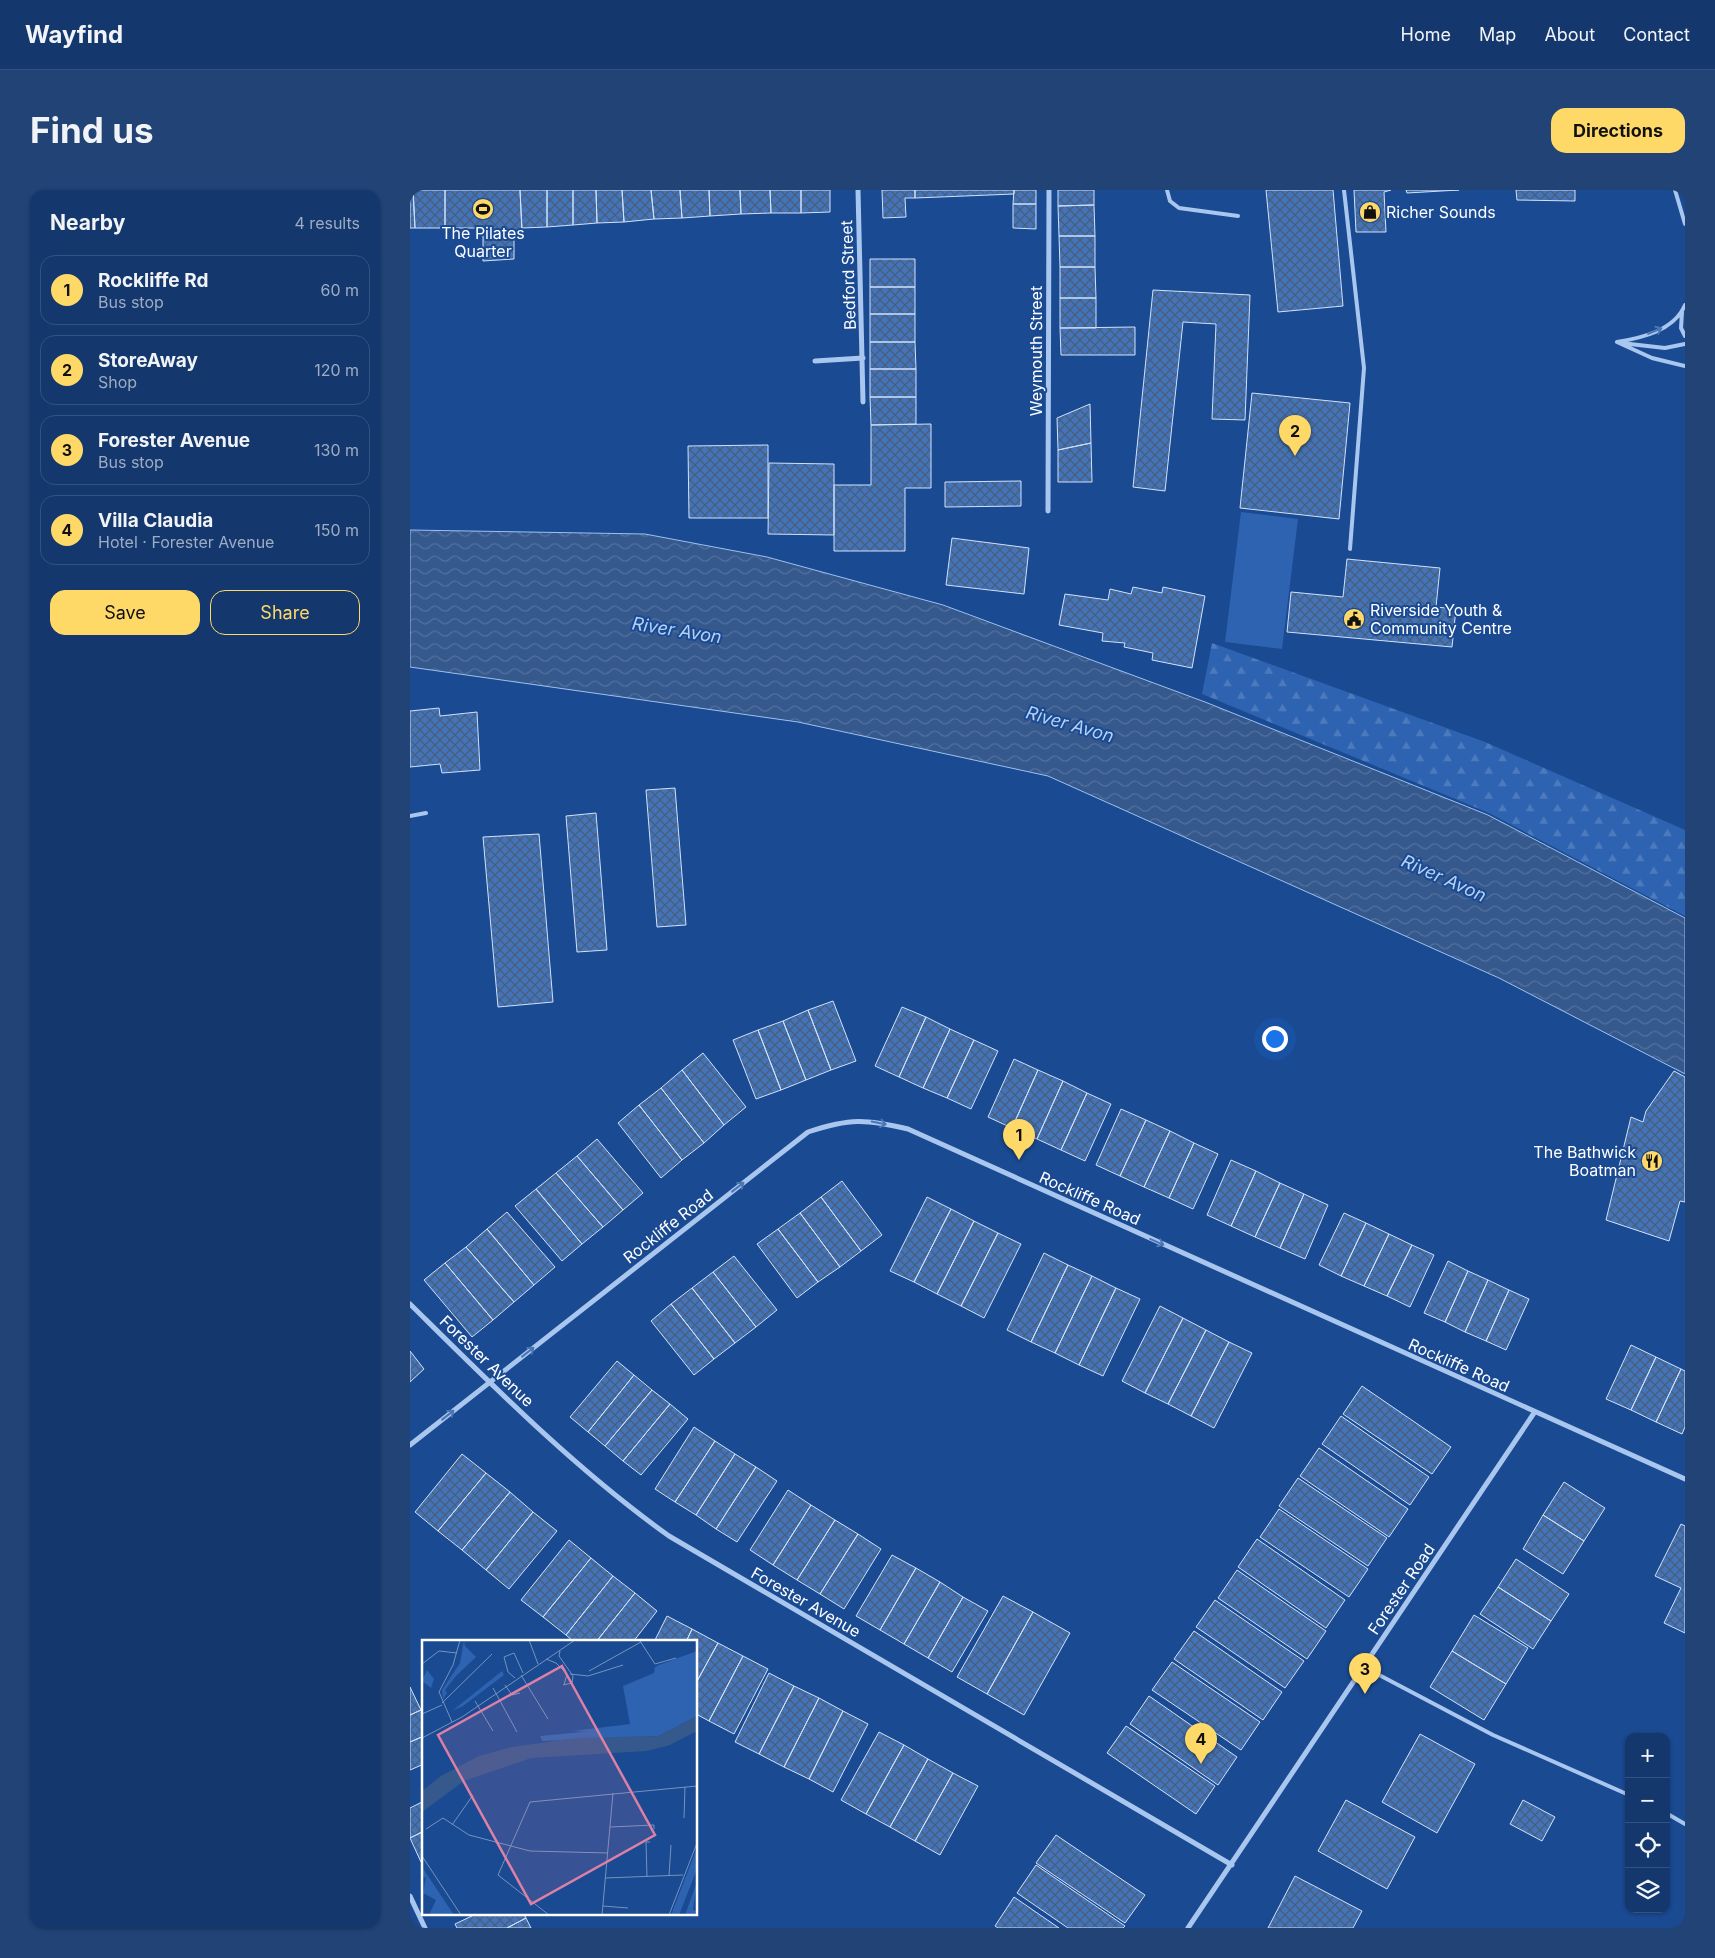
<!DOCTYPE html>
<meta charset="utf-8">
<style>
body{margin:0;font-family:Inter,sans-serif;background:#214376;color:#f1f3f6}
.controls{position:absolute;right:15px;bottom:15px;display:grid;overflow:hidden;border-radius:10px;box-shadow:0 1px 4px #0004}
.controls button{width:45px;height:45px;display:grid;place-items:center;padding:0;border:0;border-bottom:1px solid #335281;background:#14386e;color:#f1f3f6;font:25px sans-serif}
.you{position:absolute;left:864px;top:848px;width:18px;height:18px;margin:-12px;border:4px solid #fff;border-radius:50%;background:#1a73e8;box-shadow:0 0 0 8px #1a73e833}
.badge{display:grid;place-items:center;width:32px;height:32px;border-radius:50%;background:#ffd968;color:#111;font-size:16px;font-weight:700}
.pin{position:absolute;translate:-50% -41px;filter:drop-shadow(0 1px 2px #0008)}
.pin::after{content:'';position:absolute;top:26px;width:18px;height:15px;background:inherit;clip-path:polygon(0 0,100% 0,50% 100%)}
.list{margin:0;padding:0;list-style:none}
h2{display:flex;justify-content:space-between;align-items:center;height:65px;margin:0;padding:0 20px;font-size:21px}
h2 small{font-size:16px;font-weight:400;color:#9dacc2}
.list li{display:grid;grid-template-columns:32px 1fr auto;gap:15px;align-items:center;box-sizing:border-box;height:70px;margin:0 10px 10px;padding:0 10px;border:1px solid #335281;border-radius:15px}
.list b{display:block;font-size:19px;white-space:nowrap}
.list p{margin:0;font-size:16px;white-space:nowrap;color:#9dacc2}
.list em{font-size:16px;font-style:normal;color:#9dacc2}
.actions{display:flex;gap:10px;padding:15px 20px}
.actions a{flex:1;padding:11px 0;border:1px solid #ffd968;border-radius:15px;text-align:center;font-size:18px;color:#ffd968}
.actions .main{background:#ffd968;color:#111}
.icon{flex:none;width:28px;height:28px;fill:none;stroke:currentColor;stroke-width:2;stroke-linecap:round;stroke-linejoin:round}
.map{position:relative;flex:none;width:1275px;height:1738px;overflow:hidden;border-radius:15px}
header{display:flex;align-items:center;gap:30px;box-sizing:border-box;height:70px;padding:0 25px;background:#14386e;border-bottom:1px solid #335281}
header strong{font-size:24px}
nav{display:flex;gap:28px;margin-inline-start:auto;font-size:18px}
.intro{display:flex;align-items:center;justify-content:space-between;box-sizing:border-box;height:120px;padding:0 30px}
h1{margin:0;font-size:35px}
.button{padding:12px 22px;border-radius:15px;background:#ffd968;color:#111;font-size:18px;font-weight:700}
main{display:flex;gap:30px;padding:0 30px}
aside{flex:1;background:#14386e;border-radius:15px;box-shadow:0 1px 4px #0004}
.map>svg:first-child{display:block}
</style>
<header>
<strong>Wayfind</strong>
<nav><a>Home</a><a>Map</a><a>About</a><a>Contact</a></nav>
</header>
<div class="intro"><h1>Find us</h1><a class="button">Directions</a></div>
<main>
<aside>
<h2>Nearby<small>4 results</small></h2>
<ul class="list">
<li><span class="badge">1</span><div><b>Rockliffe Rd</b><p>Bus stop</p></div><em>60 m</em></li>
<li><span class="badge">2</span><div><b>StoreAway</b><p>Shop</p></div><em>120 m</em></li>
<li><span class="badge">3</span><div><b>Forester Avenue</b><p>Bus stop</p></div><em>130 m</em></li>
<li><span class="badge">4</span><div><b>Villa Claudia</b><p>Hotel · Forester Avenue</p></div><em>150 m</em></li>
</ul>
<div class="actions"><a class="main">Save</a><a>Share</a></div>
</aside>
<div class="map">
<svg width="1275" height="1738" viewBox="0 0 1275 1738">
<defs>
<pattern id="forest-firs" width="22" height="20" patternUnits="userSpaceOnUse" patternTransform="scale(1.25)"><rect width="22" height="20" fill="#2d63b0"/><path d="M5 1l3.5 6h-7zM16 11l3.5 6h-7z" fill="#4c7abc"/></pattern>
<pattern id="water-waves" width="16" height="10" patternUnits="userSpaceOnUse" patternTransform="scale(1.25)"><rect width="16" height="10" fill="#35588d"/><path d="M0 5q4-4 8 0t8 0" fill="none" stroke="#53719e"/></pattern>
<pattern id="building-cross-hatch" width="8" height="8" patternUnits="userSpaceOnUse" patternTransform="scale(1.25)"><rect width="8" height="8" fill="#4373b9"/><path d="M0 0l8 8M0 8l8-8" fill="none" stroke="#485e7d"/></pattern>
</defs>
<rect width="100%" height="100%" fill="#1a4a92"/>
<!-- forest -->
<path fill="url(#forest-firs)" d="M802 453 1075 552 1275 640V726L1079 623 792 504Z"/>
<!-- pitch -->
<path fill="#2d63b0" d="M831 322 888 329 872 459 815 452Z"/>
<!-- water -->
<path fill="url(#water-waves)" stroke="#9cc1f1" d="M0 340 235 344 357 367 533 415 795 512 1078 625 1275 728V884L1089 788 638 586 388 532 0 477Z"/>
<!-- building -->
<path fill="url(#building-cross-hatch)" stroke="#d0e2fb" d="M0 0H3L5 38H0Z
M3 0H35V38H5Z
M35 0H110L112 45 104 46V69L73 71V38H35Z
M110 0H137V37L112 38Z
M137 0H163V35L137 37Z
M163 0H186L187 33 163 35Z
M186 0H212L214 32 187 33Z
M212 0H241L244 29 214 32Z
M241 0H270L272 28 244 29Z
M270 0H299L300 26 272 28Z
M299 0H330L331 24 300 26Z
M330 0H360L361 23 331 24Z
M360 0H391V23H361Z
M391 0H420V22L391 23Z
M472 0H505V8H495L496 27 473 28Z
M505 0H604V4L505 8Z
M604 0H626V14H603Z
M648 0H684V15L648 16Z
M856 0H923L933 116 868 122Z
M944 0H981L974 2 976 42H946Z
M996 0H1049L997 3Z
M1106 0H1165V11L1107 10Z
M603 14H626V39L603 38Z
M684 15 685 46H649L648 16Z
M649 46H685V77H650Z
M460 69H505V97H460Z
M650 77H685L686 108H650Z
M460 97H505V124H460Z
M743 100 840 105 835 230 802 229 806 134 773 132 755 301 723 297Z
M650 108H686V138H650Z
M460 124H505V152H460Z
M725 137V165H651L650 138Z
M460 152H505L506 179H460Z
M460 179H506V207H460Z
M842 203 940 213 929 329 830 318Z
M460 207H506V234L461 235Z
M680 214 681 253 648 260 647 228Z
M521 234V298H495V361H424V295H461V235Z
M681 253 682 292H648V260Z
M358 255V328H279L278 256Z
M359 273 424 274V345L358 344Z
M611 291V316L535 317V292Z
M542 348 619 358 614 404 536 395Z
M937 369 1030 378 1026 417 1046 419 1042 457 877 442 881 402 933 407Z
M723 397 752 403 753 397 795 406 782 478 742 470 743 463 714 457 715 453 692 451 693 443 649 435 655 404 698 410 700 399 721 404Z
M29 518 30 526 67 522 70 580 32 583 30 574 0 577V521Z
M265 598 276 735 247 737 236 600Z
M186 623 197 760 167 762 156 626Z
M129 644 143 812 88 817 73 647Z
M423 811 446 871 421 880 398 820Z
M492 817 516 827 489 887 465 876Z
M398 820 421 880 396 890 373 831Z
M516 827 540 839 513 898 489 887Z
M373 831 396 890 371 900 348 840Z
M540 839 564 850 537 908 513 898Z
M348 840 371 900 346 909 323 850Z
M564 850 588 861 561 919 537 908Z
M293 863 336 917 314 935 272 880Z
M604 869 628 880 602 938 578 927Z
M272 880 314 935 294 953 251 898Z
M628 880 653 891 627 949 602 938Z
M1264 881 1275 887V1012L1270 1011 1259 1051 1196 1030 1221 927 1233 932 1236 921Z
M653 891 677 903 651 960 627 949Z
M251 898 294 953 272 970 229 915Z
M677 903 701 914 675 971 651 960Z
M229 915 272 970 251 988 208 933Z
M711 919 736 930 710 986 686 975Z
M736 930 760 941 734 997 710 986Z
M760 941 784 953 759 1008 734 997Z
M187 949 233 1003 213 1020 167 966Z
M784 953 808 964 783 1019 759 1008Z
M167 966 213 1020 193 1037 146 983Z
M821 970 846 981 821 1036 797 1025Z
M846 981 870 993 845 1047 821 1036Z
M146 983 193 1037 172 1054 126 999Z
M432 991 472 1045 451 1061 411 1007Z
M870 993 894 1004 870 1058 845 1047Z
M126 999 172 1054 152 1071 105 1016Z
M894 1004 918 1015 895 1069 870 1058Z
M411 1007 451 1061 430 1077 390 1023Z
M517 1007 541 1019 504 1092 480 1081Z
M541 1019 564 1031 527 1104 504 1092Z
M97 1022 145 1077 124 1095 77 1039Z
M390 1023 430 1077 408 1092 368 1039Z
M934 1023 956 1033 931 1086 909 1075Z
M564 1031 588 1043 551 1116 527 1104Z
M956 1033 979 1044 954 1096 931 1086Z
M77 1039 124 1095 104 1112 56 1057Z
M368 1039 408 1092 387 1108 347 1054Z
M588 1043 611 1054 574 1128 551 1116Z
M979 1044 1002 1055 977 1106 954 1096Z
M1002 1055 1024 1065 1000 1117 977 1106Z
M56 1057 104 1112 83 1130 35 1073Z
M634 1063 658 1075 621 1152 597 1140Z
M324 1066 367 1120 346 1137 303 1082Z
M1038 1071 1058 1081 1035 1132 1014 1123Z
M35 1073 83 1130 62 1147 14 1090Z
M658 1075 682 1086 645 1163 621 1152Z
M1058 1081 1078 1090 1055 1142 1035 1132Z
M303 1082 346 1137 325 1153 282 1098Z
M682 1086 706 1098 669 1175 645 1163Z
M1078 1090 1099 1100 1076 1151 1055 1142Z
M282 1098 325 1153 304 1169 261 1114Z
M706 1098 730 1109 693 1186 669 1175Z
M1099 1100 1119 1109 1096 1160 1076 1151Z
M261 1114 304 1169 284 1185 241 1131Z
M750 1116 773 1128 735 1203 712 1191Z
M773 1128 796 1140 758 1214 735 1203Z
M796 1140 819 1152 781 1226 758 1214Z
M819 1152 842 1163 804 1238 781 1226Z
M1221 1155 1246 1167 1221 1220 1196 1209Z
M0 1161 14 1179 0 1192Z
M1246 1167 1271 1179 1246 1232 1221 1220Z
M207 1171 224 1185 178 1242 160 1227Z
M1271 1179 1275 1181V1237L1272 1244 1246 1232Z
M224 1185 242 1200 195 1256 178 1242Z
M952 1196 1041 1257 1022 1284 933 1224Z
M242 1200 260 1214 213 1271 195 1256Z
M260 1214 278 1229 231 1285 213 1271Z
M931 1226 1019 1287 1000 1315 912 1254Z
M284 1237 305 1251 265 1312 245 1299Z
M305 1251 325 1264 286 1325 265 1312Z
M909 1258 998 1319 979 1347 890 1286Z
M52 1264 76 1283 28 1341 5 1322Z
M325 1264 346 1277 306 1339 286 1325Z
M346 1277 367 1291 327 1352 306 1339Z
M76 1283 100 1302 52 1360 28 1341Z
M888 1288 977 1348 958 1376 869 1316Z
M1154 1292 1195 1318 1174 1351 1133 1325Z
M378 1300 401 1315 363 1375 340 1360Z
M100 1302 123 1322 76 1380 52 1360Z
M401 1315 425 1330 387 1390 363 1375Z
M869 1319 958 1379 939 1407 850 1347Z
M123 1322 147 1341 99 1399 76 1380Z
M1133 1325 1174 1351 1153 1384 1113 1359Z
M425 1330 448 1344 410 1404 387 1390Z
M1271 1334 1275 1336V1443L1254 1433 1271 1398 1245 1386Z
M448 1344 471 1359 434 1419 410 1404Z
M847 1349 935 1410 916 1438 828 1377Z
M159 1350 181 1368 133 1427 111 1410Z
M482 1365 506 1378 470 1440 446 1426Z
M181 1368 203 1386 156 1445 133 1427Z
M1106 1369 1159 1404 1141 1431 1088 1397Z
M506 1378 530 1392 494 1454 470 1440Z
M827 1380 916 1441 897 1469 808 1408Z
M203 1386 225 1403 186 1452H164L156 1445Z
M530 1392 553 1407 518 1468 494 1454Z
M1088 1397 1141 1431 1123 1459 1070 1424Z
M225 1403 247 1421 223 1452H186Z
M593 1406 623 1422 577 1504 547 1487Z
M553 1407 578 1421 542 1482 518 1468Z
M805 1410 894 1471 875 1498 786 1437Z
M623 1422 660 1443 614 1525 577 1504Z
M1064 1425 1118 1458 1096 1494 1042 1461Z
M257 1426 282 1439 276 1452H244Z
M282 1439 308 1453 286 1493V1452H276Z
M784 1441 872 1502 853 1530 764 1469Z
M308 1453 333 1466 299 1531 286 1524V1493Z
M1042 1461 1096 1494 1074 1530 1020 1497Z
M333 1466 358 1479 324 1544 299 1531Z
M762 1472 850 1532 831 1560 742 1500Z
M359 1483 384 1496 349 1564 325 1552Z
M384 1496 409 1508 374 1577 349 1564Z
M0 1497 11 1520 0 1525Z
M739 1506 827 1567 808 1595 720 1534Z
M409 1508 433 1521 399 1589 374 1577Z
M11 1520 14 1526V1546L0 1552V1525Z
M433 1521 458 1534 423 1602 399 1589Z
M716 1536 805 1596 786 1624 697 1563Z
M469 1542 494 1555 456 1624 431 1610Z
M1010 1544 1065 1574 1027 1643 972 1612Z
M14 1546V1574L0 1580V1552Z
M494 1555 518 1569 480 1637 456 1624Z
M518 1569 543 1583 505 1651 480 1637Z
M543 1583 568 1596 530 1665 505 1651Z
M936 1610 1005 1647 977 1699 908 1661Z
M1113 1610 1145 1627 1132 1651 1100 1634Z
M14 1611V1641L0 1648V1618Z
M14 1641V1670L11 1672 0 1648Z
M646 1645 735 1705 715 1733 626 1673Z
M626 1675 715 1736 713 1738H658L607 1703Z
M885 1686 952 1721 943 1738H858Z
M604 1707 649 1738H588L585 1736Z
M66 1724H114L116 1728 97 1738H47L45 1734Z
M116 1728 121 1738H97Z"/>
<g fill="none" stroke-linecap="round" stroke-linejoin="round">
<!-- service -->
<path stroke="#a9c6ef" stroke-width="4" d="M757 0 760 11 769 18 828 26
M934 0 954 178 940 359
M1265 0 1275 34
M1272 122 1271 138 1275 146
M1207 152C1231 148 1264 141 1275 115
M1207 152 1242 168 1275 176
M1211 153 1255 158 1275 154
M0 626 16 623
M954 1477 1083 1545 1219 1605
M1256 1623 1275 1634"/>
<!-- minor -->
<path stroke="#a9c6ef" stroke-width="5" d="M448 0 453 212
M405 171 453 168
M638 321 639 0
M0 1114C82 1195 165 1279 259 1346L822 1675
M0 1255 398 942C440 928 456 929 498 939L1275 1289
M0 1706 15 1738
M778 1738 1124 1223"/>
</g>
<!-- one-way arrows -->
<defs><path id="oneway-shaft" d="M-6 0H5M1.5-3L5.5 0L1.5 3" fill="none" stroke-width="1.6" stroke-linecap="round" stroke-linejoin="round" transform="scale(1.25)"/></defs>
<g stroke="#4c75b3">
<use href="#oneway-shaft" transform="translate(1245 141) rotate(-23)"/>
<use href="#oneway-shaft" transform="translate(469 933) rotate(11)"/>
<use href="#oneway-shaft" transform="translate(328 997) rotate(-38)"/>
<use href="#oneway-shaft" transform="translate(747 1052) rotate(24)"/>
<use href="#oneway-shaft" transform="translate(118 1162) rotate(-38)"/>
<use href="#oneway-shaft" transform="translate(38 1225) rotate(-38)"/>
</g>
<!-- icons -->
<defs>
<g id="stadium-disc" transform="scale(1.125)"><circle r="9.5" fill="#ffd968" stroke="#1a4a92"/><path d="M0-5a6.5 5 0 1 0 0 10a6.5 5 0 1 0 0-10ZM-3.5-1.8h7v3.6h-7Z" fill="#111"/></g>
<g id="shop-disc" transform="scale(1.125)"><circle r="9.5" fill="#ffd968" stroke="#1a4a92"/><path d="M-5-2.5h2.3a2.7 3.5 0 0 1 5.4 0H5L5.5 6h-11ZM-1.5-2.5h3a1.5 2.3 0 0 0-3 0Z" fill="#111"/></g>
<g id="civic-disc" transform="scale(1.125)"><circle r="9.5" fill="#ffd968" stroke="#1a4a92"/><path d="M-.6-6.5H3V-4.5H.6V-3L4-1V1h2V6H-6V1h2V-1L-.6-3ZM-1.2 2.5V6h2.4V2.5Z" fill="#111"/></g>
<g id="restaurant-disc" transform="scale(1.125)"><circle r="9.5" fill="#ffd968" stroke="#1a4a92"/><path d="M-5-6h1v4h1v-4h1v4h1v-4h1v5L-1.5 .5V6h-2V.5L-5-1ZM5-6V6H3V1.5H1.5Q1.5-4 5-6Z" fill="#111"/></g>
</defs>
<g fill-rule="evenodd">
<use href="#stadium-disc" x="73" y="19"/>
<use href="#shop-disc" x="960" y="22"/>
<use href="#civic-disc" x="944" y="429"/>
<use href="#restaurant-disc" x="1242" y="971"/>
</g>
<g text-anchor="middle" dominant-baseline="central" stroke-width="4" stroke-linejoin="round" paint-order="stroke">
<!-- poi labels -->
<g font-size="16" fill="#fff" stroke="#1a4a92" text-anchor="start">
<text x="976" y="22">Richer Sounds</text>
<text x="73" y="43" text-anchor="middle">The Pilates<tspan x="73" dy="18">Quarter</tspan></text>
<text x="960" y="420">Riverside Youth &amp;<tspan x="960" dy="18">Community Centre</tspan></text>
<text x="1226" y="962" text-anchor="end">The Bathwick<tspan x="1226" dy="18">Boatman</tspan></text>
</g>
<!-- street labels -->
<g font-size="16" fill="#fff" stroke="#1a4a92">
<text transform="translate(438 85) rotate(-92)">Bedford Street</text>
<text transform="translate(626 161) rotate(-90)">Weymouth Street</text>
<text transform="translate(680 1008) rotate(24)">Rockliffe Road</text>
<text transform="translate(258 1036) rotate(-38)">Rockliffe Road</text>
<text transform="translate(77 1171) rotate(44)">Forester Avenue</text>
<text transform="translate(1049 1175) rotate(24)">Rockliffe Road</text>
<text transform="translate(991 1399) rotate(-56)">Forester Road</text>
<text transform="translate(396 1412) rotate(30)">Forester Avenue</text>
</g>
<!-- water labels -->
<g font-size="18" font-style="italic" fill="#b6d1f6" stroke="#1a4a92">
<text transform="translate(267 440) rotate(9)">River Avon</text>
<text transform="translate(660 534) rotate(16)">River Avon</text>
<text transform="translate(1034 688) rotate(24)">River Avon</text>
</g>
</g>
<!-- overview -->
<g transform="translate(12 1450)">
<rect width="275" height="275" fill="#1a4a92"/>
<path d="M42 0 43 6 54 17 34 36 23 50 25 53 21 59 20 50 38 23ZM275 11V76L236 96 150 91 208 84 201 46 232 33 233 27 237 25ZM5 30 12 39 9 48 0 41ZM80 31 82 35 41 66 30 71ZM275 208V229L257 275H249ZM275 242 271 270 274 271 272 275H263Z" fill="#2d63b0"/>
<path d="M214 43 217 46 208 51 214 83 209 84 202 46ZM275 59V76L236 96 120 101 118 96 214 87 234 79 239 82 246 73Z" fill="#2d63b0"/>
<path d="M0 227 32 275H7L14 260 1 253 4 238 0 236Z" fill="#2d63b0"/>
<path d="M275 25V52L245 66 234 43Z" fill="#2d63b0"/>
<path d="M275 76V91L248 105 225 111 109 118 42 141 0 172V151L19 136 57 116 90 107 154 98 236 96Z" fill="#35588d"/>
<path fill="none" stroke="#7692be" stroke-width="1" d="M107 0 116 24M218 1 233 24 254 18M138 11 137 16 151 36 150 43 141 45M124 19 134 23 145 34 142 45M0 24 17 11 35 13M167 31 219 2M148 34 166 36 201 25M99 35 126 79M93 38 86 32 82 17 92 13 101 33M83 45 90 55 98 53M71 48 95 92M53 61 71 91M20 63 70 14M0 74 20 65M30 82 17 52 31 25 38 0M0 98 40 77 153 0M262 178 263 147M30 185 51 155M188 187 232 185V189M4 189 21 178 47 195 108 211 186 213M0 216 39 275M247 236 249 205M225 237 224 202H228M183 238 261 235M181 266 206 268M127 275 76 235 108 162 275 146M180 275 191 153M247 275 275 203"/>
<path fill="#dd80a5" fill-opacity="0.15" stroke="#dd80a5" stroke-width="2.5" d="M140 26 233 195 109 264 16 95Z"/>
<rect width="275" height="275" fill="none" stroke="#fff" stroke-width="2.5"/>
</g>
</svg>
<div class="controls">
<button>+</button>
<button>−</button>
<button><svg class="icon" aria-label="locate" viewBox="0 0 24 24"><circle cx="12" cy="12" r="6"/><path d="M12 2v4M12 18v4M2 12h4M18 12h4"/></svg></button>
<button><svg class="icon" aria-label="layers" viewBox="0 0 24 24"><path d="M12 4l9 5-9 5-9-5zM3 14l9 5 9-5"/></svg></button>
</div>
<div class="you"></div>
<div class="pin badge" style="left:609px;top:970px">1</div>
<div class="pin badge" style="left:885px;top:266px">2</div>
<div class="pin badge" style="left:955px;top:1504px">3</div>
<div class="pin badge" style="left:791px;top:1574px">4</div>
</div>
</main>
